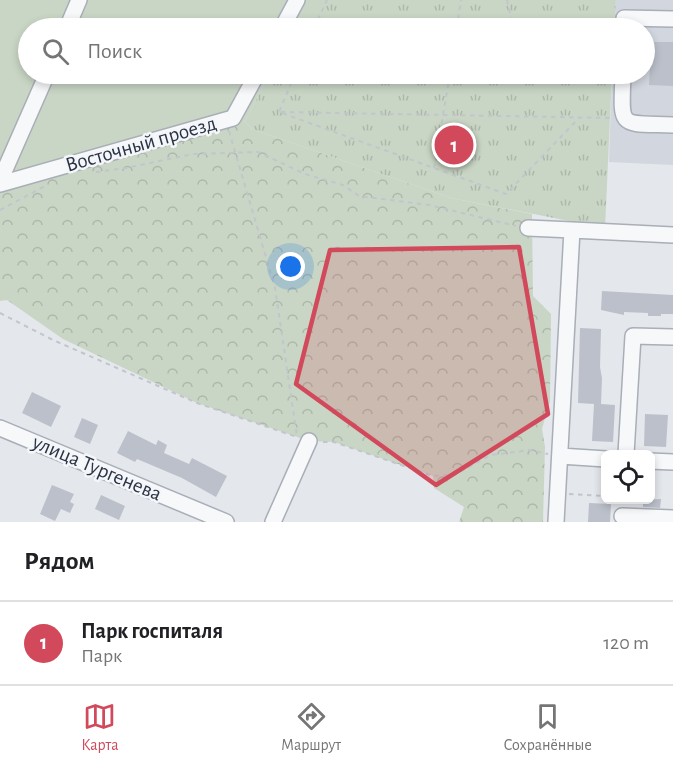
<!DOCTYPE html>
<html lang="ru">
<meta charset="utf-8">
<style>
body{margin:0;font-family:"Alegreya Sans",sans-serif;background:#f2f2f2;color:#202124}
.controls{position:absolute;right:18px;bottom:18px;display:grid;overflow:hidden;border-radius:9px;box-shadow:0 3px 9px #0003}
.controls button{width:54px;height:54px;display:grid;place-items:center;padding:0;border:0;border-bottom:2px solid #e0e0e0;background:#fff;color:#202124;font:30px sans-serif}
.you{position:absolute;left:291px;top:267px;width:21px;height:21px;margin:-15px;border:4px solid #fff;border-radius:50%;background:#1a73e8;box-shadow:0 0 0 9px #1a73e833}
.badge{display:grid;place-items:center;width:39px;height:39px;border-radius:50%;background:#d1495b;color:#fff;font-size:20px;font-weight:700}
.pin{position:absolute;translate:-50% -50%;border:3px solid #fff;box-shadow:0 2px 6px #0006}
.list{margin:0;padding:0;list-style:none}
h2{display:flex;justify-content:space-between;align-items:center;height:78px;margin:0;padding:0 24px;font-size:26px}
h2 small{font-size:20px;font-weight:400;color:#757577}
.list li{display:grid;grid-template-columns:39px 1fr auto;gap:18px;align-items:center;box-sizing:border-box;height:84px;padding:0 24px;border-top:2px solid #e0e0e0}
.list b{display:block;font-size:22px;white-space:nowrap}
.list p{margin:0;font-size:20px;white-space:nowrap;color:#757577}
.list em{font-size:20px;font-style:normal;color:#757577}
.icon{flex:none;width:33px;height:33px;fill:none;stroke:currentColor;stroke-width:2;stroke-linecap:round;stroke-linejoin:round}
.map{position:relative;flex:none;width:673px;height:522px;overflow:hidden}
.search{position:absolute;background:#fff;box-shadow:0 3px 9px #0003;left:18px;right:18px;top:18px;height:66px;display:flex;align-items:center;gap:15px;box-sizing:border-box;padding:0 21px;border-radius:33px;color:#757577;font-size:22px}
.sheet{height:162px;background:#fff}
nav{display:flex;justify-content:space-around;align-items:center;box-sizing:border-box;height:84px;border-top:2px solid #e0e0e0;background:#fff;font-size:16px;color:#757577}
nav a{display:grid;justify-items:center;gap:3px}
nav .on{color:#d1495b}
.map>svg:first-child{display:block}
</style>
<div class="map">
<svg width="673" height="522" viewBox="0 0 673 522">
<defs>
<pattern id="forest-crowns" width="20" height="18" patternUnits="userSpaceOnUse" patternTransform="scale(1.5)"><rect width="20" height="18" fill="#c9d6c5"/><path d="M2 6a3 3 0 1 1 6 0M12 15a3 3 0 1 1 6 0" fill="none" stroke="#adb8ab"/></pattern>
<pattern id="park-tufts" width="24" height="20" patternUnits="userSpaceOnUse" patternTransform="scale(1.5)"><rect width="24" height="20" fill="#c9d6c5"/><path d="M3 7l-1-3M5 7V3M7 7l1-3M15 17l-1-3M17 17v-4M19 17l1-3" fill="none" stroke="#adb8ab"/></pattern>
</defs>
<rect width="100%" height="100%" fill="#e4e7ec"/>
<!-- built -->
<path fill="#d2d6de" d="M616 0H673V165L609 162 612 74H644V28H614Z"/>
<!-- green -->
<path fill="#c9d6c5" d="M0 0H305L291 28H28V74H269L245 122 233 118 0 184Z"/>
<!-- forest -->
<path fill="url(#forest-crowns)" d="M233 118 245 122 252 129 451 198 532 214 533 296 551 314 550 401 542 429 545 447 543 522H459L464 507 434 488 433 476 334 442 309 441 197 403 63 339 7 300 0 301V184Z"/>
<!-- park -->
<path fill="url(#park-tufts)" d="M305 0H616L614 28H291Z
M269 74H612L605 228 451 198 252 129 245 122Z"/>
<!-- building -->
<path fill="#bbc0ca" d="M651 42H673V86L649 85Z
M602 291 673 295V314H661V316H648V313L624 312V315L601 310Z
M580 328 601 329 600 367 602 378 601 404 615 405 613 442 592 441 594 404 578 403Z
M32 392 61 406 51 427 22 413Z
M645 414 668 415 666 447 644 446Z
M82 418 98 425 90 444 74 437Z
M128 431 156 445 158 440 167 445 164 453 189 464 192 458 227 476 216 497 182 478 137 459 135 462 117 453Z
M52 485 74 494 70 502 74 504 70 513 61 509 55 521 40 514Z
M101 495 125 506 119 520 95 509Z
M661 499 660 508 643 507V500Z
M589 503 611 504 610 522H588Z"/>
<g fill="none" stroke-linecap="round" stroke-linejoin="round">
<!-- minor casing -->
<g stroke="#a9aeb7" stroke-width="18">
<path id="minor" d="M67 28 79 0
M282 28 297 0
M624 28V18L673 19
M623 74C621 130 618 123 673 125
M0 181 47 74
M0 184 233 118 257 74
M528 228 572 230
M0 428 226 522
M626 454 633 336 673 337
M560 456 606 459
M650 461 673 462
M622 516 673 518
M273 522 309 441
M556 522 572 230 673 235"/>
</g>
<!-- path -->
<path stroke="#c2c5cb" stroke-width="2" stroke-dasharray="4.5 4.5" stroke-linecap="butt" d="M507 0 513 28
M458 19 461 0
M314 28 327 0
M445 28 451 21C458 18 465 21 467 28
M467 28 612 19
M295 74 279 112 506 194 580 117
M281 112 612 118
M229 131 275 288 297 436
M434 168 450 74
M96 172 126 168 193 154 258 152 305 174 343 185 359 196 429 205 516 226
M0 210 45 186
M0 313 53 340 197 403 297 437
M323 442H334L433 476 454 475 491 455 530 450 548 454
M569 494 606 496"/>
<!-- minor -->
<use href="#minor" stroke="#f7f8fa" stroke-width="15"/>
</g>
<!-- marked area -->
<path fill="#d1495b" fill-opacity="0.2" stroke="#d1495b" stroke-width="4.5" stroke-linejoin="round" d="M519 247 548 414 436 485 296 384 330 250Z"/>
<g text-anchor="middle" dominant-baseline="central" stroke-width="5" stroke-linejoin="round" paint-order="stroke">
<!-- street labels -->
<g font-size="21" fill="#2b3445" stroke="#f4f6f9">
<text transform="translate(141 144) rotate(-16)">Восточный проезд</text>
<text transform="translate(97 468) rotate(23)">улица Тургенева</text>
</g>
</g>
</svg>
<div class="controls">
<button><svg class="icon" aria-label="locate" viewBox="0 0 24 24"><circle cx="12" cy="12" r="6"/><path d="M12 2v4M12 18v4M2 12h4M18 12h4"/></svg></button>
</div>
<div class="you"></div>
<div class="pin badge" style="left:454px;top:145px">1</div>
<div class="search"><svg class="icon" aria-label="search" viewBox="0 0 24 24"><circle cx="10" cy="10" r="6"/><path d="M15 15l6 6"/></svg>Поиск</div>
</div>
<section class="sheet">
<h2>Рядом<small></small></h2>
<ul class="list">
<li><span class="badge">1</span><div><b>Парк госпиталя</b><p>Парк</p></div><em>120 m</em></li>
</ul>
</section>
<nav>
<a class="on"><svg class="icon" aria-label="map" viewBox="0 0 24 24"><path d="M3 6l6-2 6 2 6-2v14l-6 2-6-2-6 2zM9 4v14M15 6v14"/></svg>Карта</a>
<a><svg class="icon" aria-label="directions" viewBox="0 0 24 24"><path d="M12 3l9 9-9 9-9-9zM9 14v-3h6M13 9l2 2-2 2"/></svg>Маршрут</a>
<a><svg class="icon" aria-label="saved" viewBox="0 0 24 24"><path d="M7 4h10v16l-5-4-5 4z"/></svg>Сохранённые</a>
</nav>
